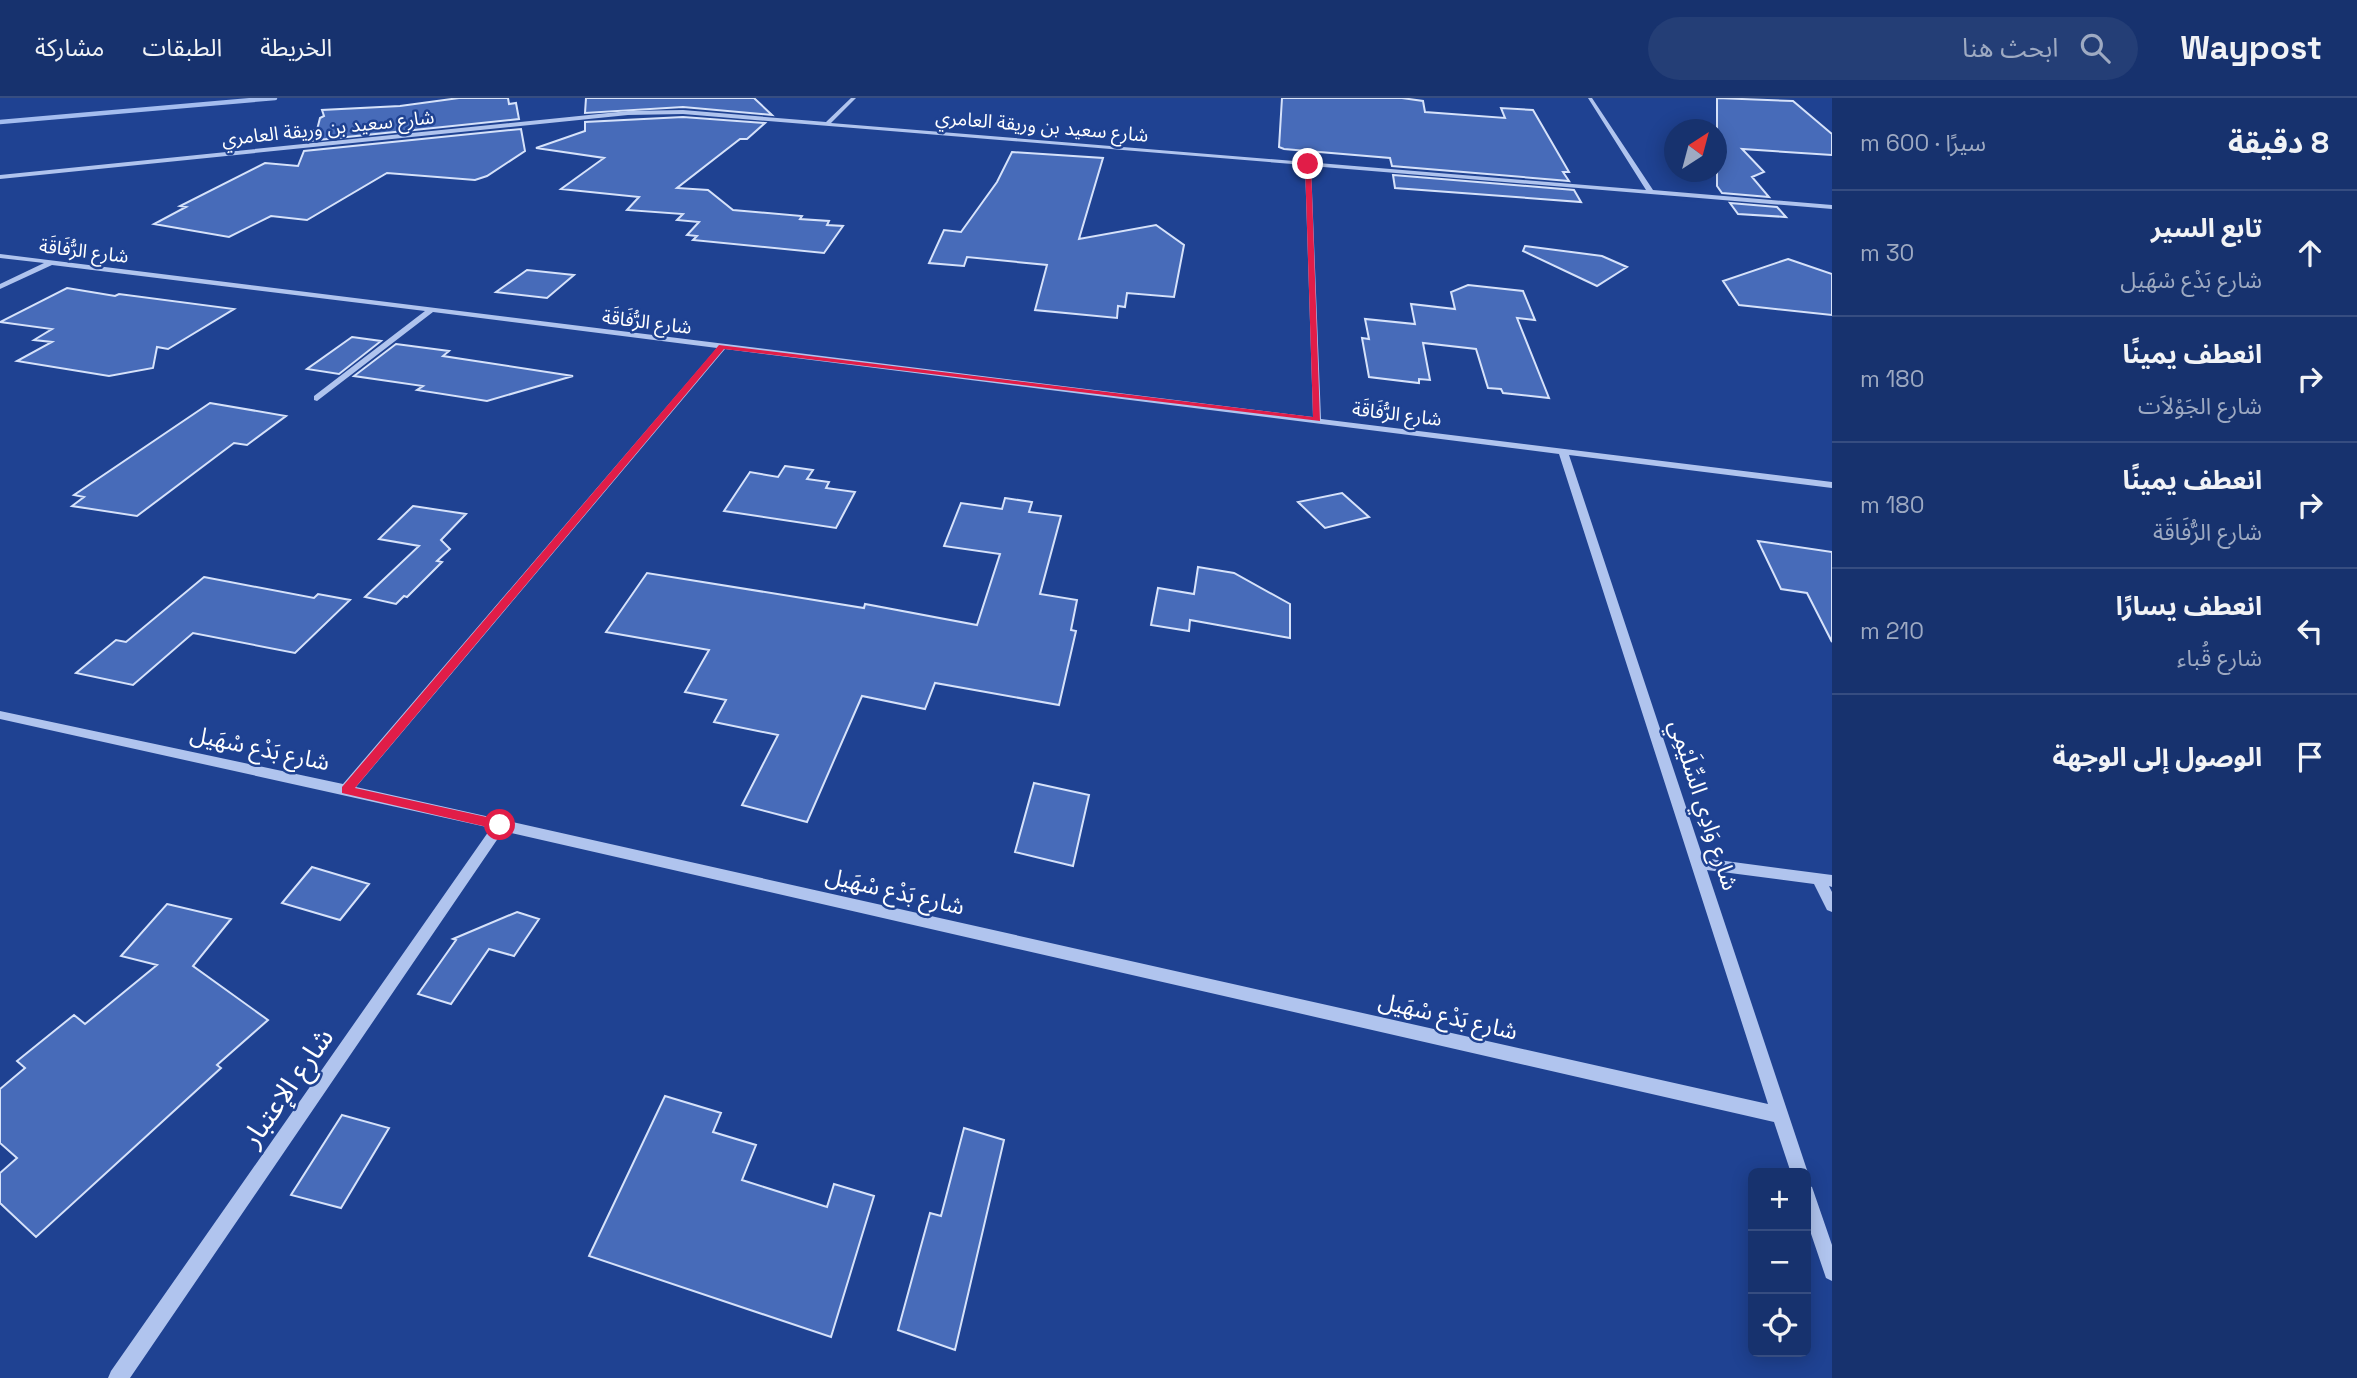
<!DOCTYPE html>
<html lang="ar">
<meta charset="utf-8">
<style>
body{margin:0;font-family:"Space Grotesk","Noto Sans Arabic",sans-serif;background:#243e76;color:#f1f3f6;direction:rtl}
.controls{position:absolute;right:21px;bottom:21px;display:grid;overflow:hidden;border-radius:10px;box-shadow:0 4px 18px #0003}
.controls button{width:63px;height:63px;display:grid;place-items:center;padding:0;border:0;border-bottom:2px solid #364d81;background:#17326e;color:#f1f3f6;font:35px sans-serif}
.compass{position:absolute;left:1664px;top:21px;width:63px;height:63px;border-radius:50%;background:#17326e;box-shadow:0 4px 18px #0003;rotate:36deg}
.stop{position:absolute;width:21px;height:21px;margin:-16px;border:5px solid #e11d48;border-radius:50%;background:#fff}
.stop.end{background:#e11d48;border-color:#fff;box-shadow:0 2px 7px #0008}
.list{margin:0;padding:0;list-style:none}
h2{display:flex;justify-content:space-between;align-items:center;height:91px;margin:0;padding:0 28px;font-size:30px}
h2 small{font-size:23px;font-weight:400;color:#9eaac2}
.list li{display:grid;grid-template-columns:46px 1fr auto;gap:21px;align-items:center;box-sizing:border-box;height:126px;padding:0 28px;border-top:2px solid #364d81}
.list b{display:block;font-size:26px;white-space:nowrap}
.list p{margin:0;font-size:23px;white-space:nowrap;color:#9eaac2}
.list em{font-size:23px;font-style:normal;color:#9eaac2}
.icon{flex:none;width:38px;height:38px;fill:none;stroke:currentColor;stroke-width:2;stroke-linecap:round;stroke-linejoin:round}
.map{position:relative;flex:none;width:1832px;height:1280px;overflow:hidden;direction:ltr}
header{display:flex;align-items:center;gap:42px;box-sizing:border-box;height:98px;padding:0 35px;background:#17326e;border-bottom:2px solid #364d81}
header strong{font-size:33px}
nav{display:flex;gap:38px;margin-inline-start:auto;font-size:24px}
.search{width:490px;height:63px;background:#243e76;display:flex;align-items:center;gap:18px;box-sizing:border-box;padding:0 24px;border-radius:38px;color:#9eaac2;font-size:26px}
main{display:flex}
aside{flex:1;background:#17326e}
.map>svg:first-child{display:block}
</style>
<header>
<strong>Waypost</strong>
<div class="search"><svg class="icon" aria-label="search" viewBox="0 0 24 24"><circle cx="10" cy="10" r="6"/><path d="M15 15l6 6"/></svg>ابحث هنا</div>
<nav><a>الخريطة</a><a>الطبقات</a><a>مشاركة</a></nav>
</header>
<main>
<aside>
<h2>8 دقيقة<small>سيرًا · 600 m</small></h2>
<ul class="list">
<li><svg class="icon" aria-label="ahead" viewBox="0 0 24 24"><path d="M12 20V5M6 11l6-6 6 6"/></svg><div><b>تابع السير</b><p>شارع بَدْع سْهَيل</p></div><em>30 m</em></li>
<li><svg class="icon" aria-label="right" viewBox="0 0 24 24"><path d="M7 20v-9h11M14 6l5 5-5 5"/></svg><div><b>انعطف يمينًا</b><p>شارع الجَوْلاَت</p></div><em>180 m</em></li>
<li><svg class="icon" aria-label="right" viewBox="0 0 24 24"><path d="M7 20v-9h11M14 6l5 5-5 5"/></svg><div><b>انعطف يمينًا</b><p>شارع الرُّفَاقَة</p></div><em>180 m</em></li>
<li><svg class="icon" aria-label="left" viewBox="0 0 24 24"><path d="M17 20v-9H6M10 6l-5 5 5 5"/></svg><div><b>انعطف يسارًا</b><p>شارع قُباء</p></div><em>210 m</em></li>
<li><svg class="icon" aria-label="arrive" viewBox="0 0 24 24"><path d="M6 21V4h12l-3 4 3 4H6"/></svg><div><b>الوصول إلى الوجهة</b></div></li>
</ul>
</aside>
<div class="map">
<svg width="1832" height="1280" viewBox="0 0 1832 1280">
<rect width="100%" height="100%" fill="#1f4292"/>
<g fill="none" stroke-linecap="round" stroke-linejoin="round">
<!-- stream -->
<path stroke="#a4bdef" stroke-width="4.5" d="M0 24 275 0"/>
</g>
<!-- building -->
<path fill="#476bb9" stroke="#d6e2fa" stroke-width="2" d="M459 0H508L509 6 516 5 519 21 308 43 313 32H317L320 20 324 18 322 12 400 8Z
M586 0H754L772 17 683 9 585 15Z
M1282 0H1402L1423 3 1425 14 1505 20 1501 10 1533 12 1569 74H1563L1569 83 1392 68 1390 60 1284 51 1279 49Z
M1717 0 1793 3 1832 36V57L1742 51 1764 74 1752 79 1769 99 1722 95 1717 88Z
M683 19 765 25 747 41H740L677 90 708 92 733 112 802 118 800 121 829 123 827 127 843 128 824 155 693 142 697 138 687 137 699 124 677 122 683 116 627 112 639 99 561 91 604 60 536 50 585 33V24Z
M521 31 525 53 487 78 475 82 387 75 307 122 271 118 229 139 154 126 186 109 180 108 265 65 298 68 304 53Z
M1012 54 1103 60 1079 141 1156 127 1184 147 1174 199 1127 195 1125 209 1118 208 1117 220 1035 212 1047 167 967 159 964 168 929 165 944 132 961 134 997 84Z
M1393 77 1574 92 1581 104 1395 90Z
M1730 105 1777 109 1786 119 1738 116Z
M1525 148 1602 158 1627 169 1597 188 1523 153Z
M1788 161 1832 176V217L1739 207 1723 183Z
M527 172 574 177 547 200 496 194Z
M1468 187 1523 193 1535 222 1517 220 1549 300 1503 295 1501 291 1488 290 1476 251 1423 245 1430 282 1419 281V285L1369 279 1362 240 1369 241 1365 221 1415 226 1411 206 1455 211 1451 194Z
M67 190 115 198 119 196 234 211 168 251 157 249 153 270 109 278 17 263 52 244 34 242 52 231 0 224Z
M352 239 381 243 339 276 307 271Z
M396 246 449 253 443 258 573 278 487 303 417 292 423 288 354 278Z
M210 305 286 318 247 347 234 345 137 418 72 408 84 399 74 397Z
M785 368 813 372 807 381 829 384 826 390 855 394 836 430 724 413 750 374 778 379Z
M1342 395 1369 419 1325 430 1298 404Z
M1005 400 1032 404 1029 414 1061 418 1040 496 1077 502 1071 532 1076 533 1059 607 935 585 925 611 862 598 807 724 742 707 778 637 714 624 726 602 685 594 709 552 606 534 647 475 864 510 865 506 977 527 1000 456 944 448 961 405 1002 411Z
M413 408 466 416 441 442 450 451 437 463 442 464 407 499 404 498 396 506 365 499 419 448 379 441Z
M1758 443 1832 454V544L1807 495 1781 491Z
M1198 469 1234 475 1290 506V540L1190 522 1189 533 1151 527 1158 490 1194 496Z
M204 479 314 500 318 496 350 502 295 555 193 535 133 587 76 575 116 542 126 544Z
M1034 685 1089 697 1073 768 1015 754Z
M312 769 369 786 340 822 282 805Z
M167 806 231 821 193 868 268 922 217 967 221 970 36 1139 0 1105V1075L17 1060 0 1045V991L25 970 17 963 74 917 85 926 157 867 121 858Z
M517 814 539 821 514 858 489 851 451 906 418 896 456 842 453 841Z
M665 998 721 1015 713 1034 756 1047 742 1082 827 1109 834 1086 874 1098 831 1239 589 1158Z
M342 1017 389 1030 341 1110 291 1097Z
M964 1030 1004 1042 955 1252 898 1232 930 1115 941 1118Z"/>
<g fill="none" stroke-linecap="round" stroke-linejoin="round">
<!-- minor -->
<path fill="#b0c4ee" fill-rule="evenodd" d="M851 0H856L831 25 1646 92 1588 0H1592L1653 92 1832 107V111L1311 68 1321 321 1832 384V390L1569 357 1703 760 1832 777V789L1829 788 1832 794V814L1827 812 1814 786 1707 772 1808 1075 1806 1079V1075H1791L1774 1024 503 733 130 1280H108L111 1273 491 730 0 621V613L343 686 717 250 433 214 317 303 314 302V298L425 213 52 167 0 191V186L44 165 0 160V156L1313 319 1305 67 683 16 628 17 0 81V77L628 13 683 12 826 24ZM725 251 1559 356 1768 1006 356 689Z
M1806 1086 1812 1089 1832 1147V1183L1826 1180 1806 1121Z"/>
</g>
<!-- route -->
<path fill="#e11d48" d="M1308 64 1311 66 1320 323 724 251 355 690 500 722 504 724V731L500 732 342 695V689L719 247 1313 319 1305 66Z"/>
<g text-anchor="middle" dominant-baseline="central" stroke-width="5" stroke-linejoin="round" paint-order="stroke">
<!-- far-street labels -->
<g font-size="19" fill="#fff" stroke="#1f4292">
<text transform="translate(1042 28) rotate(5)">شارع سعيد بن وريقة العامري</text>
<text transform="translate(328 30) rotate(-6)">شارع سعيد بن وريقة العامري</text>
<text transform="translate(84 153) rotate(7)">شارع الرُّفَاقَة</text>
<text transform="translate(647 224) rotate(7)">شارع الرُّفَاقَة</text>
<text transform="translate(1397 316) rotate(7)">شارع الرُّفَاقَة</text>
</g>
<!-- street labels -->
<g font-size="23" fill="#fff" stroke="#1f4292">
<text transform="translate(260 650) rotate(12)">شارع بَدْع سْهَيل</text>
<text transform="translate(1704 707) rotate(72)">شارع وَادِي السِّلَيْمِي</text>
<text transform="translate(895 793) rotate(13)">شارع بَدْع سْهَيل</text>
<text transform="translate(1448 918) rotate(13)">شارع بَدْع سْهَيل</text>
</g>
<!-- near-street labels -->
<g font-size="28" fill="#fff" stroke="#1f4292">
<text transform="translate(287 989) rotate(-55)">شارع الإعتبار</text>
</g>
</g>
</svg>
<div class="controls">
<button>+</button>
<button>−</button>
<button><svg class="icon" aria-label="locate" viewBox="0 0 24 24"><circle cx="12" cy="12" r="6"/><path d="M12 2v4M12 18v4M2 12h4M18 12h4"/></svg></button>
</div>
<svg class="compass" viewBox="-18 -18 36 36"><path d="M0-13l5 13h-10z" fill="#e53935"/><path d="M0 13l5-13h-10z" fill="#9eaac2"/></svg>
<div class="stop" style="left:500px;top:727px"></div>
<div class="stop end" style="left:1308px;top:66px"></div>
</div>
</main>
